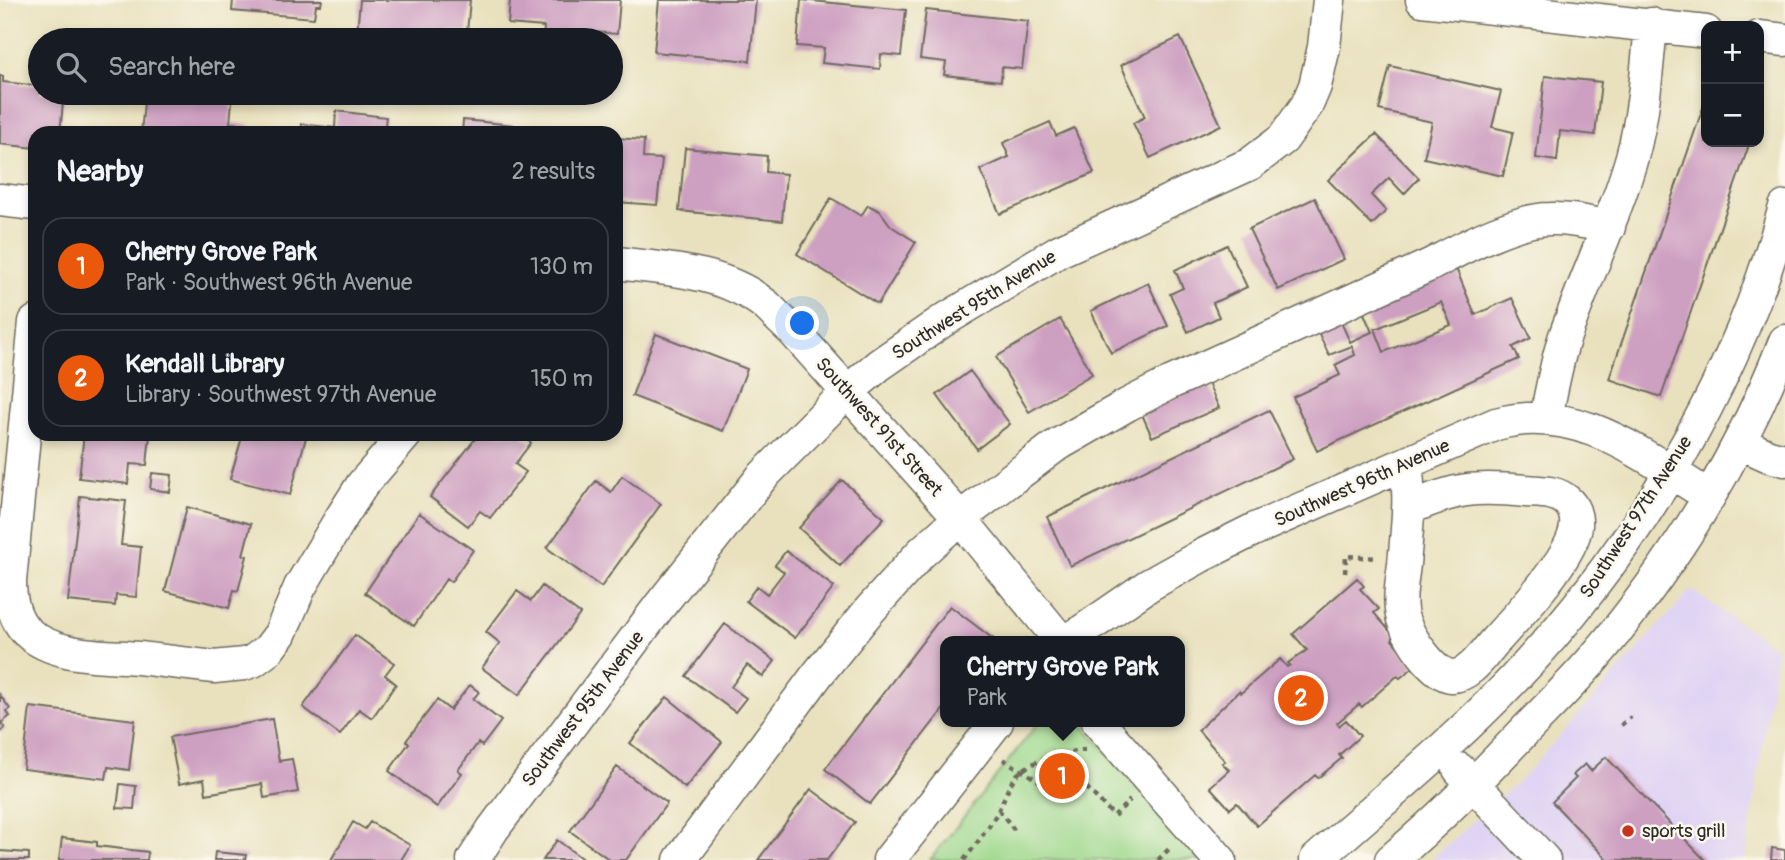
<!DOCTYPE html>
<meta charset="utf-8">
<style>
body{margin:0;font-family:Pangolin,sans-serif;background:#20242c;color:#f1f3f6}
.controls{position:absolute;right:21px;top:21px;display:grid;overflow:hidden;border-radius:14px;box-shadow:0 4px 10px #0003}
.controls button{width:63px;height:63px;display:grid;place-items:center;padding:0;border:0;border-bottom:2px solid #363941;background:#171b24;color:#f1f3f6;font:35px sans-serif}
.you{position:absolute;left:803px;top:324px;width:24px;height:24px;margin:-18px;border:5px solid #fff;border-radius:50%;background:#1a73e8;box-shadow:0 0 0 10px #1a73e833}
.badge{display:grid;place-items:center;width:46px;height:46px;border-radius:50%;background:#ea580c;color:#fff;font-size:23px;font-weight:700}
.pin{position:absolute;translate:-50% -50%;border:4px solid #fff;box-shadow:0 2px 7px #0006}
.popup{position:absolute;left:940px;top:636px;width:245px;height:91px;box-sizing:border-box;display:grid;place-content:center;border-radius:14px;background:#171b24;filter:drop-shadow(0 2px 5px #0005);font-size:23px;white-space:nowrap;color:#9ea1a6}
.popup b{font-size:26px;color:#f1f3f6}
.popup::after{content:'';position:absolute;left:50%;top:100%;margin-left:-14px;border:14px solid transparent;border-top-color:#171b24}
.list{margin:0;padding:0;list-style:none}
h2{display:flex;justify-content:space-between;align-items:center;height:91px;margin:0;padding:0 28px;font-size:30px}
h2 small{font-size:23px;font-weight:400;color:#9ea1a6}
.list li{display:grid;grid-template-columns:46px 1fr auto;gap:21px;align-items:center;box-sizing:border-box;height:98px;margin:0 14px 14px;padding:0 14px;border:2px solid #363941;border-radius:21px}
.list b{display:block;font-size:26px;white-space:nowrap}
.list p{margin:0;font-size:23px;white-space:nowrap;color:#9ea1a6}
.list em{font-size:23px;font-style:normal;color:#9ea1a6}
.icon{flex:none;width:38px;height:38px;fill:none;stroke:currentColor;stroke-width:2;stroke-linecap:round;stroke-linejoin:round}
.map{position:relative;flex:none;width:1785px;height:860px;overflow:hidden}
.search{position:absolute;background:#171b24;box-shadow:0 4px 10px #0003;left:28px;top:28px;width:595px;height:77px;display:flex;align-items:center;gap:18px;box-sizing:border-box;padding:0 24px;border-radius:38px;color:#9ea1a6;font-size:26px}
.panel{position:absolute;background:#171b24;box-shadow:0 4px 10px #0003;left:28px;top:126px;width:595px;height:315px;border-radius:21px}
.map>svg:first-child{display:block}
</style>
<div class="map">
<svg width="1785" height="860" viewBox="0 0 1785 860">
<rect width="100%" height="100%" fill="#fbf7ec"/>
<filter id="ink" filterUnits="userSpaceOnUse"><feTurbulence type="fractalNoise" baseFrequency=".0143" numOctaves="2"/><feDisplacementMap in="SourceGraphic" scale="14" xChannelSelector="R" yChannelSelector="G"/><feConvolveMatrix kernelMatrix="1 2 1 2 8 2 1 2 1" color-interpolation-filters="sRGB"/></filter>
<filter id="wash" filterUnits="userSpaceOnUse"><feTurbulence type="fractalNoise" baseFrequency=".00686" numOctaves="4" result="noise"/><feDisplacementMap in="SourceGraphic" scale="28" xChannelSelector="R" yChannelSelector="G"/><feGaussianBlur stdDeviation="1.57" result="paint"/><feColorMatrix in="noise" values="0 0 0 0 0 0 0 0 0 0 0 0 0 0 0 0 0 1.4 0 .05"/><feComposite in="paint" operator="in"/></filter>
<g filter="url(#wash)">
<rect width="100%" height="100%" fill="#e9e1be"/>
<!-- built -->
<path fill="#e0d4f4" d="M1691 590 1777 649 1745 860H1430L1520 780Z"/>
<!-- green -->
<path fill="#9cd78a" stroke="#64815a" stroke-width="2" d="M1039 722H1080L1202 860H930Z"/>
<g id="blocks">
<!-- building -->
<path fill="#cd9fc1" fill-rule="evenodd" d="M233 0H322L321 5H316L314 18 232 11Z
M360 0H470L467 32 448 30 447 40H389V36L357 33Z
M510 0H620L617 34 595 32 594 40H543L544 27 508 24Z
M659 0H756L750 61 654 52Z
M801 0 906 10 901 56 881 54 880 69 822 63 824 48 797 46Z
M926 10 1028 21 1022 69 1002 67 1001 81 944 75 946 62 920 59Z
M1180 37 1221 125 1150 158 1133 123 1145 117 1121 65Z
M1390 66 1501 91 1492 127 1513 132 1503 176 1424 158 1432 122 1379 110Z
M0 76H3V82L40 86V93H64L60 133H35V148L0 144Z
M1545 76 1601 82 1595 135 1560 131 1557 161 1536 158Z
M145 93H181V95L232 101 230 123 250 125V133H141Z
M1706 99V142H1750L1661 397 1609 379Z
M336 111 386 117 384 133H301L302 124 335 128Z
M463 120 513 125 512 133H462Z
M1050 122 1056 136 1074 128 1094 173 1000 214 980 170 1009 157 1003 143Z
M1376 134 1419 178 1404 194 1389 178 1371 195 1386 211 1372 225 1328 180Z
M616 138 644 140 643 158 662 159 657 205 616 202Z
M685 148 767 156 766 172 786 174 782 221 679 211Z
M831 198 861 216 868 205 880 211 891 226 916 242 878 304 797 254Z
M1315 198 1344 259 1278 290 1249 229Z
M1227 245 1247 287 1213 303 1219 317 1188 332 1170 294 1183 288 1175 270Z
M1455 266 1475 315 1512 298 1531 338 1513 347 1519 359 1317 451 1293 397 1340 375 1335 365 1355 355 1352 346 1329 355 1317 330 1340 320 1350 342 1372 332 1362 309ZM1441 302 1451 325 1384 352 1375 329Z
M1148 283 1168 326 1111 353 1091 311Z
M1060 319 1092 374 1029 412 996 357Z
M656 334 747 369 723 431 632 396Z
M970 371 1010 424 977 449 937 395Z
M1208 383 1219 408 1152 437 1141 412Z
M1269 410 1293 459 1070 566 1047 517Z
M84 434H150L147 465 130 464 128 484 79 478Z
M243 434H307L290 495 230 479Z
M479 434H520L531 443 515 464 526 472 490 518 480 511 468 526 430 497Z
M152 473 172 475 170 492 150 489Z
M622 476 661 504 601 587 547 548 596 481 611 492Z
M842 480 884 518 840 566 799 528Z
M80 496 126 501 121 545 141 547 136 597 116 595 115 606 68 601Z
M187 507 251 524 243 555 247 556 238 591 234 590 229 608 165 591Z
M419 513 473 550 451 582 446 579 414 626 365 593Z
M786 551 834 587 795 638 746 601 757 586 767 594 784 572 775 565Z
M1357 578 1364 586 1360 589 1379 609 1374 613 1395 637 1392 640 1415 666 1400 678 1397 676 1362 707 1359 704 1337 723 1339 726 1346 720 1360 736 1339 755 1342 758 1318 778 1315 775 1257 826 1237 803 1230 809 1210 787 1229 770 1222 763 1225 761 1198 730 1239 691 1241 693 1280 659 1287 667 1290 665 1288 663 1307 650 1293 634Z
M542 586 580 614 519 695 482 668 500 643 486 632 517 591 531 601Z
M950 606 996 641H945V707L870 804 825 769Z
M725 624 775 661 763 677 747 665 731 687 746 698 735 712 686 676Z
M355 635 394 663 385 675 396 684 372 718 359 709 340 735 303 707Z
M470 685 479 692 473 699 501 721 482 746 478 743 458 770 462 773 437 807 389 771 409 743 406 741 437 700 450 710Z
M0 695 10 709 6 711 10 716 1 723 5 728 0 733Z
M667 697 722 742 685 788 630 743Z
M30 707 135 720 129 770 108 767 106 779 23 769Z
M272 719 279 761 292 759 298 792 264 798 262 784 206 794 204 779 179 784 170 737Z
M1606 757 1705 860H1608L1552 802 1576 778 1573 775 1585 764 1591 771Z
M617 767 667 803 626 860H610L570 831Z
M120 784 136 786 134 809 117 808Z
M811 789 855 822 827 860H758Z
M353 822 365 829 370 822 410 845 401 860H331Z
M62 838 97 842V846L148 852 147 860H59Z
M557 840 584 860H543Z
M1772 848 1785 850V860H1771Z
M0 851 29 853V860H0Z
M215 852 246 855 245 860H214Z"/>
</g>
</g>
<g filter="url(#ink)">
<use href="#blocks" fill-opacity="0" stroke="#6e6b5e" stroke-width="2"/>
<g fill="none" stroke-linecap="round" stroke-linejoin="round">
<!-- minor casing -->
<g stroke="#6e6b5e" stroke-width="35">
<path id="minor" d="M1422 0 1706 32
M1759 37 1785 40
M0 200 35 204
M616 263C667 269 725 271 767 306 776 315 785 324 795 333L960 518 1061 641
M35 322 10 581C10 599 13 617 26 631 54 658 104 655 139 658 164 661 189 664 214 667L244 664 253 661 268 650 280 634 300 587 341 518 362 485 406 434
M1546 418C1551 391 1556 365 1564 339 1585 278 1614 220 1632 157 1644 114 1647 69 1651 24
M1740 443 1769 456 1785 460
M1406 464C1411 498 1407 530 1404 564 1402 582 1397 604 1404 622 1410 638 1433 674 1451 676 1470 677 1484 653 1495 641 1516 618 1575 554 1576 525 1577 516 1573 506 1567 501 1556 491 1540 492 1526 491 1474 486 1456 488 1408 509
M1068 641 1149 585 1201 556 1253 530 1496 424C1577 401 1643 456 1709 496
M1098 722 1220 860
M1459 769 1544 860
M473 860 493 829 658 608 762 477 847 392 879 365 941 322 1059 251 1250 164 1283 139 1307 105 1315 86 1324 47 1329 0
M680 860 817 675 868 612 921 553 960 518 1054 447 1127 405 1170 383 1430 265C1461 249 1514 219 1550 219 1570 218 1589 223 1609 227
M889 860 997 722
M1316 860C1382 801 1451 745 1512 681 1637 549 1736 384 1785 207
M1391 860C1436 822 1477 781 1517 739 1543 712 1570 686 1594 658 1674 564 1740 456 1785 341"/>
</g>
<!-- path -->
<path stroke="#6e6b5e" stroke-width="4.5" stroke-dasharray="5 5" stroke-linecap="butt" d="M1345 573 1346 556 1377 558
M1621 725 1631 717
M1003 759 1039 781 1086 787 1114 816 1130 800
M999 810 1015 831
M964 860C976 844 989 828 998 811 1004 800 1008 786 1015 777 1028 761 1065 751 1085 750
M1158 860 1172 846"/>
<!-- minor -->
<use href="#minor" stroke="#fff" stroke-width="32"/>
</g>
</g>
<!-- markers -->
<circle fill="#c8321e" stroke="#fbf7ec" stroke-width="2.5" cx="1628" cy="831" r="7"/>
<g text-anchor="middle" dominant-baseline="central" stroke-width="5" stroke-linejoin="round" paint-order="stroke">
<!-- street labels -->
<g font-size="19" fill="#2b2b2b" stroke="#fbf7ec">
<text transform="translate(974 305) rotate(-32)">Southwest 95th Avenue</text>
<text transform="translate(879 427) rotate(48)">Southwest 91st Street</text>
<text transform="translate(1362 483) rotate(-24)">Southwest 96th Avenue</text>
<text transform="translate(1636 517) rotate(-57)">Southwest 97th Avenue</text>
<text transform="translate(583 709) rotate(-53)">Southwest 95th Avenue</text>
</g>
<!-- poi labels -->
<g font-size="19" fill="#2b2b2b" stroke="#fbf7ec" text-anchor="start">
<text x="1642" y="831">sports grill</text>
</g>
</g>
</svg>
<div class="controls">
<button>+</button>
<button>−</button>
</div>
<div class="you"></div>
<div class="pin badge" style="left:1062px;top:776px">1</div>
<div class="popup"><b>Cherry Grove Park</b>Park</div>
<div class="pin badge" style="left:1301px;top:698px">2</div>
<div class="search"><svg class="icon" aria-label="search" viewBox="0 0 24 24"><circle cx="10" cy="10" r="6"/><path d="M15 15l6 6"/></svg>Search here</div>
<section class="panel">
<h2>Nearby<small>2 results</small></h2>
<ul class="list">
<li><span class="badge">1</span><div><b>Cherry Grove Park</b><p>Park · Southwest 96th Avenue</p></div><em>130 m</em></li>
<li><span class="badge">2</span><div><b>Kendall Library</b><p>Library · Southwest 97th Avenue</p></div><em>150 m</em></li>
</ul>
</section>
</div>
